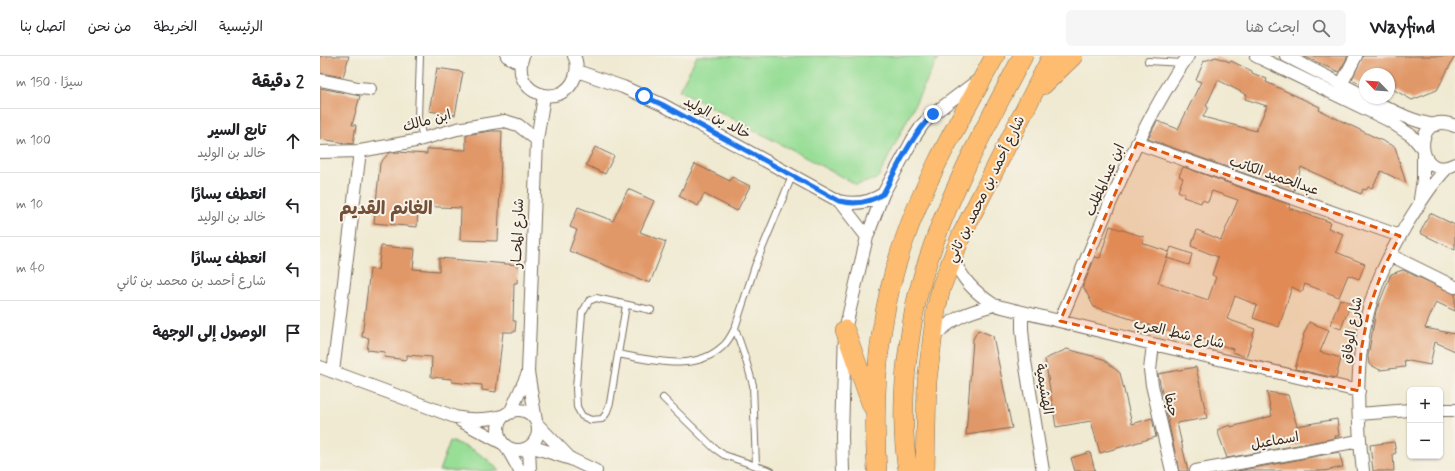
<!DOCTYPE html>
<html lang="ar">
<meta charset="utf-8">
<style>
body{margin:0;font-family:Mynerve,"Playpen Sans Arabic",sans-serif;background:#f6f6f6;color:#202124;direction:rtl}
.controls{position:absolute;right:12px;bottom:12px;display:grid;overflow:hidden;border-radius:6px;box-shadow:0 1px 3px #0004}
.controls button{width:36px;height:36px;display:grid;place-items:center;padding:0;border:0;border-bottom:1px solid #e0e0e0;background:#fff;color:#202124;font:20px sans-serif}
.compass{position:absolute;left:1039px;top:12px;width:36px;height:36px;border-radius:50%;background:#fff;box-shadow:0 1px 3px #0004;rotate:295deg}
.stop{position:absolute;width:12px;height:12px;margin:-9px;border:3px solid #1a73e8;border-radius:50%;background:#fff}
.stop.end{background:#1a73e8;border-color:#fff;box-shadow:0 1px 4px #0008}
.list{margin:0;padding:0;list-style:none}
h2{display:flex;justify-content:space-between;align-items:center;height:52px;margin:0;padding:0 16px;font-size:17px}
h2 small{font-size:13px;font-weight:400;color:#757577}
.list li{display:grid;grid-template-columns:26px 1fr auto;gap:12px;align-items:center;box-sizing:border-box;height:64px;padding:0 16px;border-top:1px solid #e0e0e0}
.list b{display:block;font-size:15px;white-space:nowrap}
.list p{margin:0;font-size:13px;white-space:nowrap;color:#757577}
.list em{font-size:13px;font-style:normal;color:#757577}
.icon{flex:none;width:22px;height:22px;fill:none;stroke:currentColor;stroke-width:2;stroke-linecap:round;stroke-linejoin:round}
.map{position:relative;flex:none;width:1135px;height:415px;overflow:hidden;direction:ltr}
header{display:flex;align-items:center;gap:24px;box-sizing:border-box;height:56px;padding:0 20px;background:#fff;border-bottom:1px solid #e0e0e0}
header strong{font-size:19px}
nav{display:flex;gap:22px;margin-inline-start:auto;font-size:14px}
.search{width:280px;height:36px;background:#f6f6f6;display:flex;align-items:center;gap:10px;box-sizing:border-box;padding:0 14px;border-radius:6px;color:#757577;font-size:15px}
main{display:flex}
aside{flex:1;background:#fff}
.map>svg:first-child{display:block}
</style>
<header>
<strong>Wayfind</strong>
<div class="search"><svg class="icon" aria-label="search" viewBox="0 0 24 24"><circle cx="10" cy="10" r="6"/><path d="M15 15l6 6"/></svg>ابحث هنا</div>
<nav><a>الرئيسية</a><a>الخريطة</a><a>من نحن</a><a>اتصل بنا</a></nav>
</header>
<main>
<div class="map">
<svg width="1135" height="415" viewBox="0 0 1135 415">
<rect width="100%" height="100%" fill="#f7f3e8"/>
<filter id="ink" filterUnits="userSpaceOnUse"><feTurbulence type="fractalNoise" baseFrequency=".025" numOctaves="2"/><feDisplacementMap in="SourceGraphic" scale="8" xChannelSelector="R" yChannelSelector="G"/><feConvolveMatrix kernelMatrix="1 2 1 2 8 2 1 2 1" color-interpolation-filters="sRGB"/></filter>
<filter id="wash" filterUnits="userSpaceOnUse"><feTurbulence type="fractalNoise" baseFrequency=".012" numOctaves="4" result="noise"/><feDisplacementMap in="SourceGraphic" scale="16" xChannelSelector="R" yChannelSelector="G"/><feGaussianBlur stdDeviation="0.9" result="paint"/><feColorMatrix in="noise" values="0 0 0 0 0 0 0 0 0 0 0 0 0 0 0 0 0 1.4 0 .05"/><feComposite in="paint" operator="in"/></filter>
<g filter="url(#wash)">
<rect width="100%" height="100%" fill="#f0ead2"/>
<!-- green -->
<path fill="#98de97" stroke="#6a845a" d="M377 0H619L559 120 556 123 537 129 359 34Z
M130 385C149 391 166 399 179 415H119Z"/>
<g id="blocks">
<!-- building -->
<path fill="#e19868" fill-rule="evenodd" d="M0 0H29L23 21 0 17Z
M983 0H1028L1019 16Z
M1043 0H1135L1117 34 1092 44 1069 31V18H1045V30L1032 23Z
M896 1 910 6 911 5 932 15V17L947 23 946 26 1000 51 999 54 1075 91 1086 127 1061 115 1052 132 1048 131 1046 134 1043 133 1041 138 981 111 974 135 828 83 837 65 858 73 881 26 876 24 884 5ZM898 24 927 39 925 43 947 50 936 75 883 61 888 51 886 50Z
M117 12 143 16 135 59 109 55Z
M0 32 40 40 32 69H36L33 88 0 83Z
M171 75H182L178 185 140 184 141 152 98 150 97 171 54 167 60 107 69 97 77 96 107 98V93L146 94V79Z
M275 91 294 100 285 118 266 109Z
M375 108 410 125 412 121 430 130 417 155 384 138 378 150 359 140Z
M863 111 970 149 969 152 1010 166 1008 172 1023 178 1016 196 1045 208 1039 223 1028 219 1019 241 985 228 982 236 972 231 959 271 933 262 937 249 915 240 907 263 935 273 926 301 912 296 913 293 868 278 867 281 774 251 763 230 775 201 780 202 790 170 824 181 822 187 849 196 838 227 888 244 896 221 892 219 898 201 871 190 877 174 901 184 918 144 892 135 888 146 882 144 881 147 863 141 865 138 858 135 863 122 859 120Z
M308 133 334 145 320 176 346 186 330 227 249 195 257 174 250 171 258 151 293 165Z
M1110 157 1135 169V194L1100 177Z
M61 190 95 193 93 213 119 215V202L198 209 197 227H194L193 265H196L195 276H183L176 336 162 334V329L132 326V323L111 321 112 301 87 299V304L64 301 65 296 47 294 49 282 42 281 50 213 58 214Z
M851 191 872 198 869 209 847 202Z
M1083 214 1135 238V255L1116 246 1105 272 1135 278V295L1115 286 1110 309 1084 304 1085 311 1060 314 1049 308 1048 300 1056 255 1071 218Z
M1020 243 1031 247 1021 273 1010 269Z
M989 266 1009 274 1000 296 1021 302 1016 322 975 313 984 280H983Z
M658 274 673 280 692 372 646 379 653 283Z
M747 293 783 303 800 317 812 368 832 362 836 381 780 397 771 365 736 371 725 303Z
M876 311 887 362 857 367 868 415H859L838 318Z
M947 336 968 339 977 370 1017 363 1019 380H1015L1016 382 907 402 897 374 910 369 911 371 952 360Z
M1074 386 1076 397 1073 398 1074 415H1053L1050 389Z
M770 396 775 415H755L751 402Z
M1019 396 1023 411 1004 415H917Z"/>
</g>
</g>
<g filter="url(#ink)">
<use href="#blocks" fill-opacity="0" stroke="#7a6d5d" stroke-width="1"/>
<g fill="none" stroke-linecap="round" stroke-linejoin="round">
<!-- service casing -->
<g stroke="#7a6d5d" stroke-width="8">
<path id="service" d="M100 0 98 62 103 82
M828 5 863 7
M306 249 290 347 286 358 282 363 271 364 262 360 257 351 256 332 262 257 269 245 276 242 331 254
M298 298C332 304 375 317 403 290 408 286 412 278 415 272
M343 342 394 392 404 399 451 415
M436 410 433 329 425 301 415 272 435 210 472 120"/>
</g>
<!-- minor casing -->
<g stroke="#7a6d5d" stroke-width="14">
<path id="minor" d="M187 0 200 7
M203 0C189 37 242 56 255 21 257 14 258 7 254 0
M936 0 1068 64 1092 80 1102 92
M966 0 1045 40
M257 15 303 31 343 49 519 145C535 149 549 147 563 138
M0 24 38 32 50 33
M1021 29 1036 0
M1048 42C1070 53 1091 66 1116 69
M1135 70C1091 51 1094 129 1135 108
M817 87 1080 180
M0 96 40 95 95 85 137 73 185 65 198 69 217 84
M1100 143 1103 123V97
M519 145 547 181
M1070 199 1135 231
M632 201C643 224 653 235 674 249L833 288 1039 335
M702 256V273L705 305 723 415
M740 265C755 230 770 194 785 159 809 104 833 49 868 0
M612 282C634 261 645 257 674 249
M833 288 830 314 832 329 852 415
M0 311 135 361C153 365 168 364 186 359
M13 316 40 95
M1120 354H1135
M178 374a20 20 0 1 1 40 0a20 20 0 1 1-40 0Z
M190 357 208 317
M1039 358 1090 354
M141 365 184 388
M216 365 208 316 217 84 224 40
M217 368 249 401
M186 390 200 415
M210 390 251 403 276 415
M209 391 210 415
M523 415 522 380 525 274 547 181 563 138 593 83 603 68 613 58 657 25
M876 415 1039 385
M1043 415C1036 355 1034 289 1056 231 1063 210 1074 191 1085 171 1098 150 1110 130 1127 112"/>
</g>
<!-- primary casing -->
<g stroke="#7a6d5d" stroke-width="20">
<path id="primary" d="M723 29 753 0
M525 274 552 350
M557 415C552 338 558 258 584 185 606 120 642 60 675 0
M588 415C582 381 583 346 586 312 589 287 592 262 598 238 620 153 662 77 703 0
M605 415 607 325 616 254 621 232 641 180 732 0"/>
</g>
<!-- service -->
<use href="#service" stroke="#fff" stroke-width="6"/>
<!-- minor -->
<use href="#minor" stroke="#fff" stroke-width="12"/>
<!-- primary -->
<use href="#primary" stroke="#fdbc70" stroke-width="19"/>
</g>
</g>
<g fill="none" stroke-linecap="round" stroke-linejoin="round" filter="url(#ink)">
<!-- route -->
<path stroke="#1a73e8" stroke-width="5" d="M324 40 343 49 519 145C535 149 549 147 563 138 578 110 591 81 613 58"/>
</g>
<!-- marked area -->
<path fill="#df570d" fill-opacity="0.2" stroke="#df570d" stroke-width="3" stroke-dasharray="8 5" stroke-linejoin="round" d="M817 87 1080 180 1063 213 1049 253 1041 295 1039 335 740 265Z"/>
<g text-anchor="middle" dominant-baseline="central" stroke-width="4" stroke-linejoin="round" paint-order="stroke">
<!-- street labels -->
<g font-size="14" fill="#3b2a1e" stroke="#f7f3e8">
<text transform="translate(397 62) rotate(29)">خالد بن الوليد</text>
<text transform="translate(107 65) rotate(-15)">ابن مالك</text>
<text transform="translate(954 120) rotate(19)">عبدالحميد الكاتب</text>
<text transform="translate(785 124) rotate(-66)">ابن عبدالمطلب</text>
<text transform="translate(666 133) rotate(-64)">شارع أحمد بن محمد بن ثاني</text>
<text transform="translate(198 177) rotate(-88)">شارع المحــار</text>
<text transform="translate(1032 274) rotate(-80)">شارع الوفاق</text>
<text transform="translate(859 278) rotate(13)">شارع شط العرب</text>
<text transform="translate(724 333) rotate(81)">الهشيمية</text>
<text transform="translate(851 349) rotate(77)">حيفا</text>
<text transform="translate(955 385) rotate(-10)">اسماعيل</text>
</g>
<!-- district labels -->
<g font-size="18" font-weight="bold" fill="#755038" stroke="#f7f3e8">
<text x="66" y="153">الغانم القديم</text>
</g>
</g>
</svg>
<div class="controls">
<button>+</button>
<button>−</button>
</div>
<svg class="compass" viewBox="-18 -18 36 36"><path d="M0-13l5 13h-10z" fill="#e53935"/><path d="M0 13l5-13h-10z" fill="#757577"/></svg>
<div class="stop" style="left:324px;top:40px"></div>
<div class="stop end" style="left:613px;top:58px"></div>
</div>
<aside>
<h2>2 دقيقة<small>سيرًا · 150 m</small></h2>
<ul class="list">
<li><svg class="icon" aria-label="ahead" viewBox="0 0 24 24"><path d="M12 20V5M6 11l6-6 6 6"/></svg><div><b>تابع السير</b><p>خالد بن الوليد</p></div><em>100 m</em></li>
<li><svg class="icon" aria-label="left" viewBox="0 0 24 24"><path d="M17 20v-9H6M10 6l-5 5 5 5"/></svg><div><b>انعطف يسارًا</b><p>خالد بن الوليد</p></div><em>10 m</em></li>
<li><svg class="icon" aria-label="left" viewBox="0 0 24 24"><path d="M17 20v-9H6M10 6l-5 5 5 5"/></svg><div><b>انعطف يسارًا</b><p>شارع أحمد بن محمد بن ثاني</p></div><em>40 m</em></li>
<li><svg class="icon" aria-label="arrive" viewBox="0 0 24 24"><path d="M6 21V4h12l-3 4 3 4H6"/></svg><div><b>الوصول إلى الوجهة</b></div></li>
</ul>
</aside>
</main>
